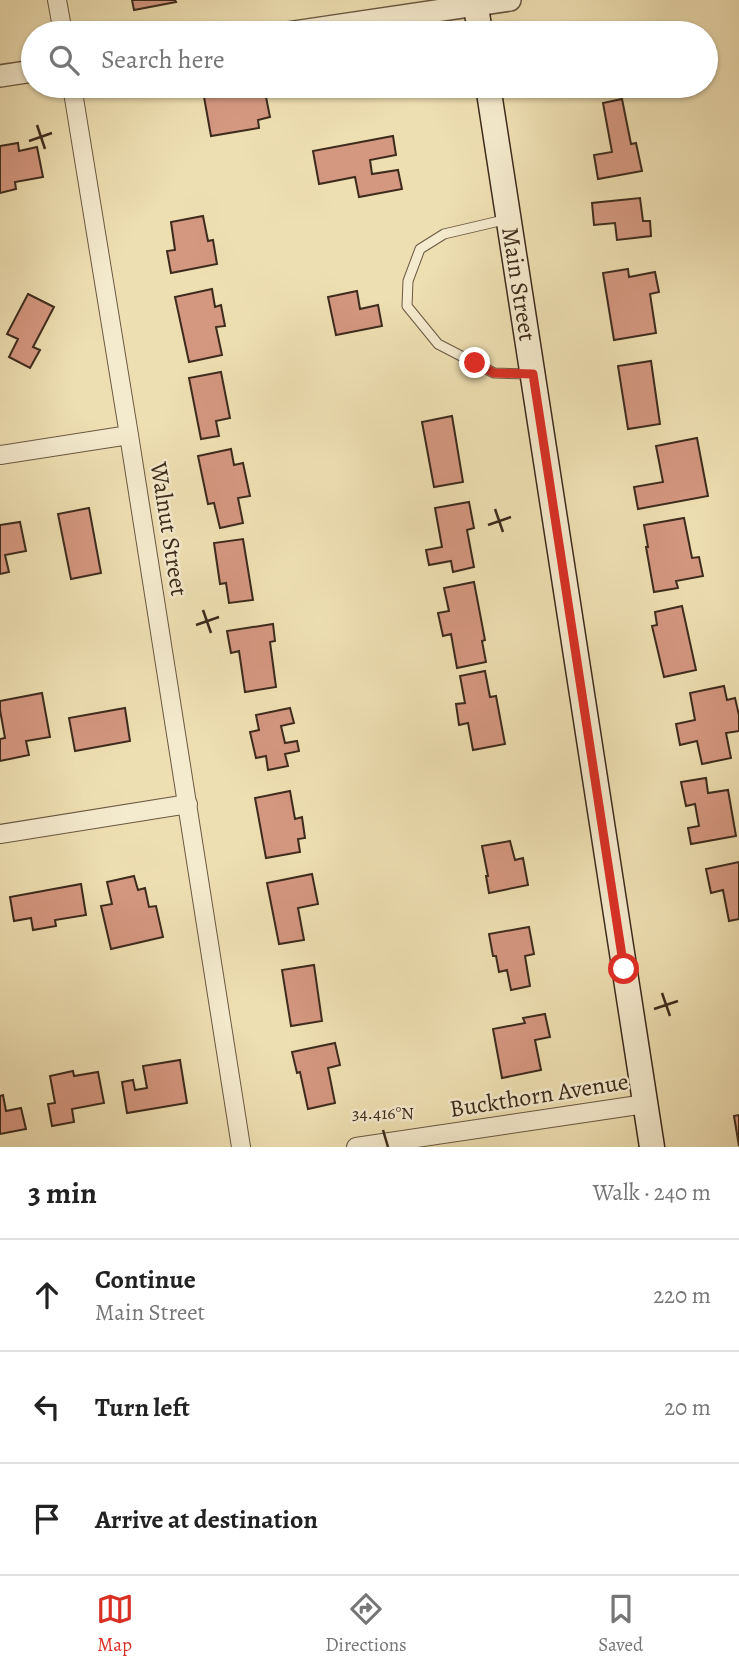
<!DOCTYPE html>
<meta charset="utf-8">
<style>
body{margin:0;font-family:Alegreya,serif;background:#f6f6f6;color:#222}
.stop{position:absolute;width:21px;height:21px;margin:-16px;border:5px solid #d93025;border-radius:50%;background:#fff}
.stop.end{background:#d93025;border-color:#fff;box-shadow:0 2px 7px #0008}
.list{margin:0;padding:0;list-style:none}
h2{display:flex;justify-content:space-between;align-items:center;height:91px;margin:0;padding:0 28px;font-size:30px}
h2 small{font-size:23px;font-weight:400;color:#767676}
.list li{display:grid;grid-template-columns:46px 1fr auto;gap:21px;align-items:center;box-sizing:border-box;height:112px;padding:0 28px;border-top:2px solid #e0e0e0}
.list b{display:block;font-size:26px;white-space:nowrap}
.list p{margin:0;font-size:23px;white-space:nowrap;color:#767676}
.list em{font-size:23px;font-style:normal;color:#767676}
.icon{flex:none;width:38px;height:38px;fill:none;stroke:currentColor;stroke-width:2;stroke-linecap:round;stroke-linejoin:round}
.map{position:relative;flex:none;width:739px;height:1147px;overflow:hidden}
.search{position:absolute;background:#fff;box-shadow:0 2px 5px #0004;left:21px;right:21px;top:21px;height:77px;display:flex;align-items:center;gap:18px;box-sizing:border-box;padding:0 24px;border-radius:38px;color:#767676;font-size:26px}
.sheet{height:427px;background:#fff}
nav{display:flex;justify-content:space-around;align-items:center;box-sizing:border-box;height:98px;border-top:2px solid #e0e0e0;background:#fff;font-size:19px;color:#767676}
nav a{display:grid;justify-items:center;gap:4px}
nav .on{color:#d93025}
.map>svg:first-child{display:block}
</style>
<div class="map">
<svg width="739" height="1147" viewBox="0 0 739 1147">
<rect width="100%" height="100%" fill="#eedfb2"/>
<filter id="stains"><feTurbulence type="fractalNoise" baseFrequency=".00286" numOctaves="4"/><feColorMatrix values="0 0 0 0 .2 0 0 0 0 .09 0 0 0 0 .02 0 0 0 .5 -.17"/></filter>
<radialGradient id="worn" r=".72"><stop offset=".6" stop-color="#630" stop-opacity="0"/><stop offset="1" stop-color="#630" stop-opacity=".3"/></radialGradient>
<!-- building -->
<path fill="#d49780" stroke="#3d2b1c" stroke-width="2" d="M132 0H175L176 2 134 10Z
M583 86H604L589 95Z
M264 87 270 117 258 120 259 128 211 136 204 97Z
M622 99 631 144 636 143 642 171 598 179 594 155 612 152 603 103Z
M393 136 396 155 370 160 372 174 398 170 402 189 359 197 355 177 319 184 313 151Z
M18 143 19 151 37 147 43 177 15 182 16 189 0 193V146Z
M640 198 643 221H650L651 236 617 240 615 223 594 225 592 203Z
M203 216 208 241 213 240 217 264 171 273 167 251 175 250 171 222Z
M628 269 629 277 655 272 659 292 650 294 656 333 614 340 603 273Z
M212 289 215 307 221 305 225 326 216 327 222 355 189 362 175 297Z
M357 291 360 309 378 305 382 326 336 335 328 297Z
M28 294 54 307 33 347 40 350 30 368 9 357 18 339 7 334Z
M651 361 660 424 628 429 618 366Z
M221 372 230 418 216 421 219 436 201 439 189 378Z
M452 416 463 482 434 487 422 422Z
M697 438 708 496 638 509 634 487 663 482 656 446Z
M231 449 234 465 243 463 250 496 238 498 243 523 220 528 214 503 208 504 198 456Z
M469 502 474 528 467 530 474 567 453 572 451 561 429 565 426 550 442 547 435 508Z
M89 508 101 573 71 579 58 514Z
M684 518 692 558 699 557 703 576 676 581 678 588 654 592 646 547H648L644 525Z
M20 522 26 551 5 555 9 572 0 574V525Z
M243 539 253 600 229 603 226 583 220 584 214 543Z
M474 582 485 640 482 641 486 662 457 668 451 634 443 636 438 613 449 611 444 588Z
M682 606 696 670 664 677 652 626 657 625 655 612Z
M273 624 275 641 270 642 276 687 245 692 239 651 231 653 227 631Z
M485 671 490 697 496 696 505 744 473 750 468 723 459 725 456 704 465 703 460 676Z
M724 686 727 700 735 698 739 715V731L726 733 731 758 702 764 697 741 680 745 676 724 695 720 690 693Z
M42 693 50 737 26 741 29 755 0 761V739L5 738 0 710V701Z
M125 708 130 741 75 751 69 718Z
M290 708 294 723 281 726 285 743 297 741 299 751 285 754 288 766 268 770 266 756 256 758 250 732 259 730 256 715Z
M706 778 708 793 728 790 736 836 691 844 688 828 699 826 695 804 686 806 681 782Z
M290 791 295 819 302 817 305 838 298 839 300 852 266 858 255 798Z
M510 841 515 860 523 858 528 885 489 893 486 876H488L482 846Z
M739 862V919L729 921 723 890 711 893 706 869Z
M312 874 318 904 298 908 304 940 279 944 267 883Z
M134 876 138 890 145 888 149 907 156 906 163 937 111 949 101 906 112 904 107 882Z
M81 884 86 915 55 920 56 926 33 930 31 918 14 921 10 897Z
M529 927 534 954 525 956 530 986 511 990 507 970 499 972 496 956H493L489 934Z
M314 965 322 1021 291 1026 282 970Z
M545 1014 550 1037 535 1040 541 1070 502 1078 493 1029 525 1023 523 1018Z
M335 1043 340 1065 328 1068 335 1103 308 1109 300 1072 297 1073 292 1052Z
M180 1060 187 1103 127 1113 122 1082 133 1080 135 1090 147 1088 143 1066Z
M73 1071 74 1076 98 1072 104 1103 72 1109 74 1122 52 1126 48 1104 55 1103 50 1076Z
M3 1095 6 1111 21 1108 26 1129 0 1134V1096Z
M739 1115V1146L734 1116Z"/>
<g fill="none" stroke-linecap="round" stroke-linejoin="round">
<!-- service casing -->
<g stroke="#695842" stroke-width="11">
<path id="service" d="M508 219 444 234 420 249 408 281 407 306 438 344 494 373 530 374"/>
</g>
<!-- minor casing -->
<g stroke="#695842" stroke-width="20">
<path id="minor" d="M57 0 63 33
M72 86 129 435 241 1147
M0 455 129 435
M0 834 188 804
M356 1147 645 1104"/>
</g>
<!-- tertiary casing -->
<g stroke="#695842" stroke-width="24">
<path id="tertiary" d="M287 33 510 0
M0 76 33 71"/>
</g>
<!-- secondary casing -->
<g stroke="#3d2b1c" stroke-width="27">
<path id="secondary" d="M475 0 480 33
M488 86 652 1147"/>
</g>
<!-- service -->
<use href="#service" stroke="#f4eacd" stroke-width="9"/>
<!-- minor -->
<use href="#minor" stroke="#f4eacd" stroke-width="18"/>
<!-- tertiary -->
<use href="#tertiary" stroke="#f4eacd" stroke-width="21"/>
<!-- secondary -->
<use href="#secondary" stroke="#f4eacd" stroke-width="24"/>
</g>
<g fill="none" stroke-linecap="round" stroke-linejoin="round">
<!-- route -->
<path stroke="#d93025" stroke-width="9" d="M475 363 494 373 533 374 624 969"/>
</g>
<!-- ticks -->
<path fill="none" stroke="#3d2b1c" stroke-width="2.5" d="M37 125 45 149M29 141 52 133M495 509 503 532M488 525 511 517M203 610 211 633M196 625 219 617M662 993 670 1016M654 1009 678 1001M383 1130 388 1147"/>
<g text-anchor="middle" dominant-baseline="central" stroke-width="5" stroke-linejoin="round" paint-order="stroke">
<!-- street labels -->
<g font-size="24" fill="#3d2b1c" stroke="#f4eacd">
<text transform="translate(519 284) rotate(81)">Main Street</text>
<text transform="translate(169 529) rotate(81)">Walnut Street</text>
<text transform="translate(539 1095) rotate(-9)">Buckthorn Avenue</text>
</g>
</g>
<g font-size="18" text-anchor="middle" fill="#3d2b1c" stroke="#f4eacd" stroke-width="5" stroke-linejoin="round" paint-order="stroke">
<text x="383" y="1119">34.416°N</text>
</g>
<rect width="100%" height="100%" filter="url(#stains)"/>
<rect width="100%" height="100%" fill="url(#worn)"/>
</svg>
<div class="stop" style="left:624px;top:969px"></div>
<div class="stop end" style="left:475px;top:363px"></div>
<div class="search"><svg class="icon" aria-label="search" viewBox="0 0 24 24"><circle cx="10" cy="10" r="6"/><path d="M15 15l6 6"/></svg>Search here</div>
</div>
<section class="sheet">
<h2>3 min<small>Walk · 240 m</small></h2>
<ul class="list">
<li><svg class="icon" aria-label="ahead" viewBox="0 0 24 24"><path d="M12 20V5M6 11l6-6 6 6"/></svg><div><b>Continue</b><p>Main Street</p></div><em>220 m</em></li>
<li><svg class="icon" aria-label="left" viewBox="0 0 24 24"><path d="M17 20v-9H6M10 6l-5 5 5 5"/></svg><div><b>Turn left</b></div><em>20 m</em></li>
<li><svg class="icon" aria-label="arrive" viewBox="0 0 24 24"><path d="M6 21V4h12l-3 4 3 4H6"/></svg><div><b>Arrive at destination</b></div></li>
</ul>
</section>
<nav>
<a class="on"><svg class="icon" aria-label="map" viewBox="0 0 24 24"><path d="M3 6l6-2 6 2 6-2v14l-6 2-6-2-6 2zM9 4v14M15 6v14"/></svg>Map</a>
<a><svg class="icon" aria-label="directions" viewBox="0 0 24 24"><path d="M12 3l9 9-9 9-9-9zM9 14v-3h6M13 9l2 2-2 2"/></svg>Directions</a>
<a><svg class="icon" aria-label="saved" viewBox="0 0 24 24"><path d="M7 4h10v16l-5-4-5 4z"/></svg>Saved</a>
</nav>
